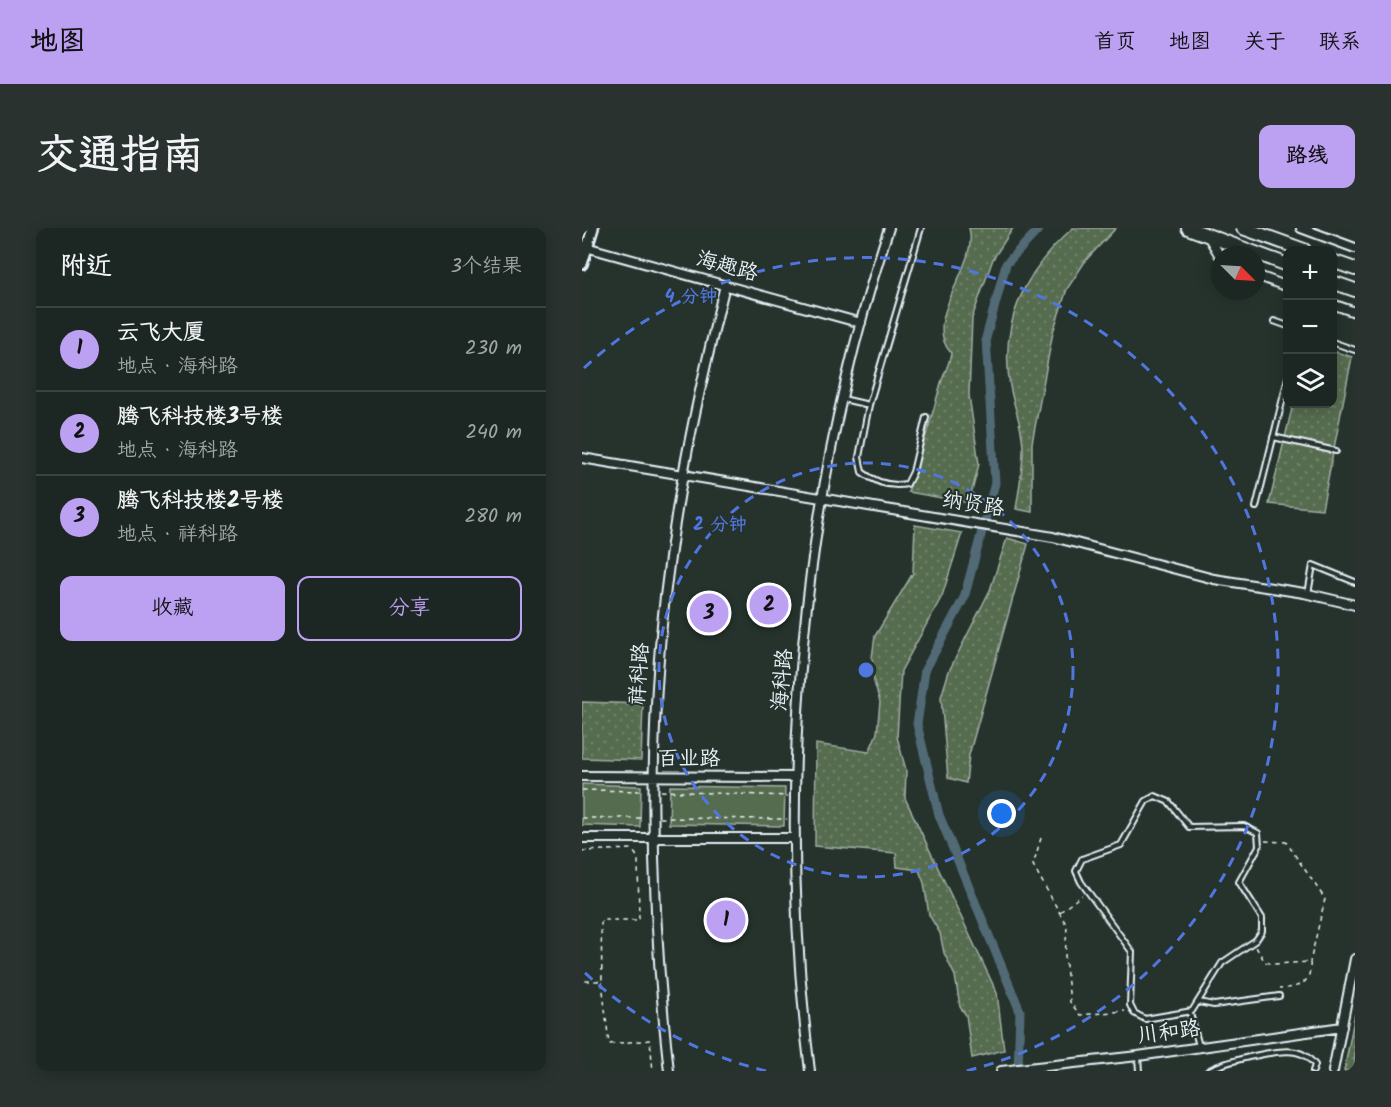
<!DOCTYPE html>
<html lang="zh">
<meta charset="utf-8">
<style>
body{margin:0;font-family:Kalam,"LXGW WenKai TC",sans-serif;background:#29322f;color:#f1f3f6}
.controls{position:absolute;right:18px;top:18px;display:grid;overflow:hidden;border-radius:12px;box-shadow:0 3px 15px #0003}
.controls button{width:54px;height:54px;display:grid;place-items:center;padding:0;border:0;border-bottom:2px solid #3a4340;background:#1c2622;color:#f1f3f6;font:30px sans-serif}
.compass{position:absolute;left:629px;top:18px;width:54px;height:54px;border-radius:50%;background:#1c2622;box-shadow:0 3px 15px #0003;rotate:114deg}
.you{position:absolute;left:420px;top:586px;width:21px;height:21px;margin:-15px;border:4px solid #fff;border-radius:50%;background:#1a73e8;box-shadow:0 0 0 9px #1a73e833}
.badge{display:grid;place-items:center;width:39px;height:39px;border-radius:50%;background:#bca0f2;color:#111;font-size:20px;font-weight:700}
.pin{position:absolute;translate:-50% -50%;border:3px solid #fff;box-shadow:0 2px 6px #0006}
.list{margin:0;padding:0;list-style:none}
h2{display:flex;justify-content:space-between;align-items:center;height:78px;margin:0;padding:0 24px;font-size:26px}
h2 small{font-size:20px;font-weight:400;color:#a0a5a5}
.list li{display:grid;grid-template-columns:39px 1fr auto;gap:18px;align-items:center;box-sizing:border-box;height:84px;padding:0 24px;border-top:2px solid #3a4340}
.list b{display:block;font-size:22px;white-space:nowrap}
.list p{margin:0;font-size:20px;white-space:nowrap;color:#a0a5a5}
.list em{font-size:20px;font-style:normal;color:#a0a5a5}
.actions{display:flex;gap:12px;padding:18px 24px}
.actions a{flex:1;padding:14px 0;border:2px solid #bca0f2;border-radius:12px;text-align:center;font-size:21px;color:#bca0f2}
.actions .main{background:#bca0f2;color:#111}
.icon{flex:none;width:33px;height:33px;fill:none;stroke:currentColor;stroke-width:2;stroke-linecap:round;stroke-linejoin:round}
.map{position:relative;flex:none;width:773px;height:843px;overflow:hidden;border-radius:12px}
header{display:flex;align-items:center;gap:36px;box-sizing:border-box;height:84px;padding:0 30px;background:#bca0f2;color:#111}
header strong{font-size:28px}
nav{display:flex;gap:33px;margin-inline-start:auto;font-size:21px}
.intro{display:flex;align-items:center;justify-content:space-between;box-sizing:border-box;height:144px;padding:0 36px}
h1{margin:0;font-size:42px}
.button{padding:15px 27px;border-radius:12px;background:#bca0f2;color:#111;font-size:21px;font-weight:700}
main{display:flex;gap:36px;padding:0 36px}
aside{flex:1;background:#1c2622;border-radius:12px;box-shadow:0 3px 15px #0003}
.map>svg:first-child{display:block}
</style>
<header>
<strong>地图</strong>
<nav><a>首页</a><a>地图</a><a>关于</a><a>联系</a></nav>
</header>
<div class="intro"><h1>交通指南</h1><a class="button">路线</a></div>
<main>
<aside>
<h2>附近<small>3个结果</small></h2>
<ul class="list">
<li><span class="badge">1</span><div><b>云飞大厦</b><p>地点 · 海科路</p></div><em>230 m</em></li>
<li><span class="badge">2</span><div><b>腾飞科技楼3号楼</b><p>地点 · 海科路</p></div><em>240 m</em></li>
<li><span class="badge">3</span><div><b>腾飞科技楼2号楼</b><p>地点 · 祥科路</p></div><em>280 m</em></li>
</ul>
<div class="actions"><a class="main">收藏</a><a>分享</a></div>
</aside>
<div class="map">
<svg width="773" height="843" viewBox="0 0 773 843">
<defs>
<pattern id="park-dots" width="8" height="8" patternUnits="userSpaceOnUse" patternTransform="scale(1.5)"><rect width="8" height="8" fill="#576c50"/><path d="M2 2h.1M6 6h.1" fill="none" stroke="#6f816a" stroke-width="1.8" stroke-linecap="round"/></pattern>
</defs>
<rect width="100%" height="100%" fill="#26332d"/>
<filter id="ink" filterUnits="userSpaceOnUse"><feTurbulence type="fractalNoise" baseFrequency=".0167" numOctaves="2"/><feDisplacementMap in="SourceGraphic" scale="12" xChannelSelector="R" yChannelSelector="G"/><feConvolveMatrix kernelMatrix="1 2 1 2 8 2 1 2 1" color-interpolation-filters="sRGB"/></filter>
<g filter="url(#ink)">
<!-- green -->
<path fill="#576c50" stroke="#a0aea4" stroke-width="1.5" d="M0 556 59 558 58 599 0 597Z
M88 558 203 560 202 598 87 596Z"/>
<!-- park -->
<path fill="url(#park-dots)" stroke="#a0aea4" stroke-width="1.5" d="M387 0H431L411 31 390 90 387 167 397 236 387 275 326 264C338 228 349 192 359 155 362 145 368 135 369 125 338 91 398 38 387 0Z
M491 0H534L504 32 485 61 471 104 450 215V284L434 281C437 261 441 241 441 221 441 199 432 180 428 158 417 94 444 41 491 0Z
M751 123 770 129 740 281 687 276 711 176H750Z
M333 297 380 305 360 368 319 443 315 509 324 542 323 570 415 765 422 822 390 830 384 787 378 779 373 748 362 725 358 705 347 687 342 655 337 642 315 639 314 625 233 618 234 516 287 524 295 505 298 474 292 454 290 430 293 408 331 345Z
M425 310 446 316 387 527 384 555 366 550 359 469 367 443 408 362Z
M0 474 61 476 59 532 0 530Z
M773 786V843H762Z"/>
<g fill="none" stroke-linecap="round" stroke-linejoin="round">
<!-- canal -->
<path stroke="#516a76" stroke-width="9" d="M436 843 438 783 357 587 335 496 343 442 382 370 413 255 404 110 424 36 458 0"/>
<!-- service casing -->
<g stroke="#e8f1f8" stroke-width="8">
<path id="service" d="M692 93 706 98
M750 114 773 122
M261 171 287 177 277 229 280 244C294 255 308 259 325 256L331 244 344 189
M287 177 339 0
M691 209 754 223
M674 279 706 150
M726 366 731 337 773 354
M573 568 587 574 607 599 662 598 676 605 677 618 657 654 680 690V703L674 712 640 735 610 783 563 791 552 785 548 777 550 724 499 654 494 643 500 631 539 617 564 573Z
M617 774 632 777 697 768
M608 785 617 818
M556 829 557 843
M626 843C640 834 697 820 714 824 723 826 727 830 733 837L731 843"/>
</g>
<!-- minor casing -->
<g stroke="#e8f1f8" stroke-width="12">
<path id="minor" d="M719 0 773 20
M626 8 638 28
M0 18 279 95
M674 47 706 59
M750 76 773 84
M0 230 471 309 632 351 722 365 773 377
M0 548 213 549
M0 610H212
M87 843C68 674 64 505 87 337 99 242 120 150 143 57
M228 843C193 561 218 270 307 0
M419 843 556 828 760 799
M751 843 773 731"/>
</g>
<!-- tertiary casing -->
<g stroke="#e8f1f8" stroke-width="14">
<path id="tertiary" d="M0 36 11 0"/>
</g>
<!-- primary casing -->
<g stroke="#e8f1f8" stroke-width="16">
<path id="primary" d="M606 0 706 37
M661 0 722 22
M750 33 773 41
M750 54 773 62"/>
</g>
<!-- path -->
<path stroke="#e8f1f8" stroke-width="1.5" stroke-dasharray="4.5 4.5" stroke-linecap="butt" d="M0 562 62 563
M79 563 206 568
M0 590H61
M78 590 205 591
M459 610 451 637 485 698 483 729 488 774 498 787 543 783
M683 613 704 614 743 671 728 734
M0 623 50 621 56 630 57 692H19L20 753H0
M478 684 500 667
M674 719 683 734 692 736 728 734C730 757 716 759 697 761
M20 754 27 816 68 812 71 843"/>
<!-- service -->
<use href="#service" stroke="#26332d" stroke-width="4"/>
<!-- minor -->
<use href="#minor" stroke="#26332d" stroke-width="8"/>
<!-- tertiary -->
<use href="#tertiary" stroke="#26332d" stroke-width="9"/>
<!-- primary -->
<use href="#primary" stroke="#26332d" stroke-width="12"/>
</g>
</g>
<!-- distance rings -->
<g fill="none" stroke="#5077e0" stroke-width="3" stroke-dasharray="10 8">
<circle cx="284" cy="442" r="207"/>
<path d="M184 843A413 413 0 0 1 2 744M2 140A413 413 0 1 1 384 843"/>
</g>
<g text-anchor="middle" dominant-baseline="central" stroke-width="4.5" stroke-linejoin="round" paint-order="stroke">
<!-- street labels -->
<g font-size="21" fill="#e8f1f8" stroke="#26332d">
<text transform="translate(145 39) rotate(15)">海趣路</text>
<text transform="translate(391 277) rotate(9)">纳贤路</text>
<text transform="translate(58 446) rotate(-86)">祥科路</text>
<text transform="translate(201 452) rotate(-85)">海科路</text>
<text x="107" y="531">百业路</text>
<text transform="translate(587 805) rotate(-8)">川和路</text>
</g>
</g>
<circle cx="284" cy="442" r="9" fill="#5077e0" stroke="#26332d" stroke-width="3"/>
<g font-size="18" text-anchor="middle" font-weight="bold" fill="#5077e0" stroke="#26332d" stroke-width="4.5" stroke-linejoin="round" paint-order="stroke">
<text x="109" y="74">4 分钟</text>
<text x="138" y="302">2 分钟</text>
</g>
</svg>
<div class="controls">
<button>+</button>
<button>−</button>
<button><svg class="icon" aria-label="layers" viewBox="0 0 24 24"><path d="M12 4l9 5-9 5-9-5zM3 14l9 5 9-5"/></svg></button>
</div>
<svg class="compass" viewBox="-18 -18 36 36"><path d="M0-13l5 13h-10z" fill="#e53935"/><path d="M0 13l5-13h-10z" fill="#a0a5a5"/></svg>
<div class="you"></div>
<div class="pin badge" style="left:144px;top:692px">1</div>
<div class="pin badge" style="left:187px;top:377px">2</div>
<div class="pin badge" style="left:127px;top:385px">3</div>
</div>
</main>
